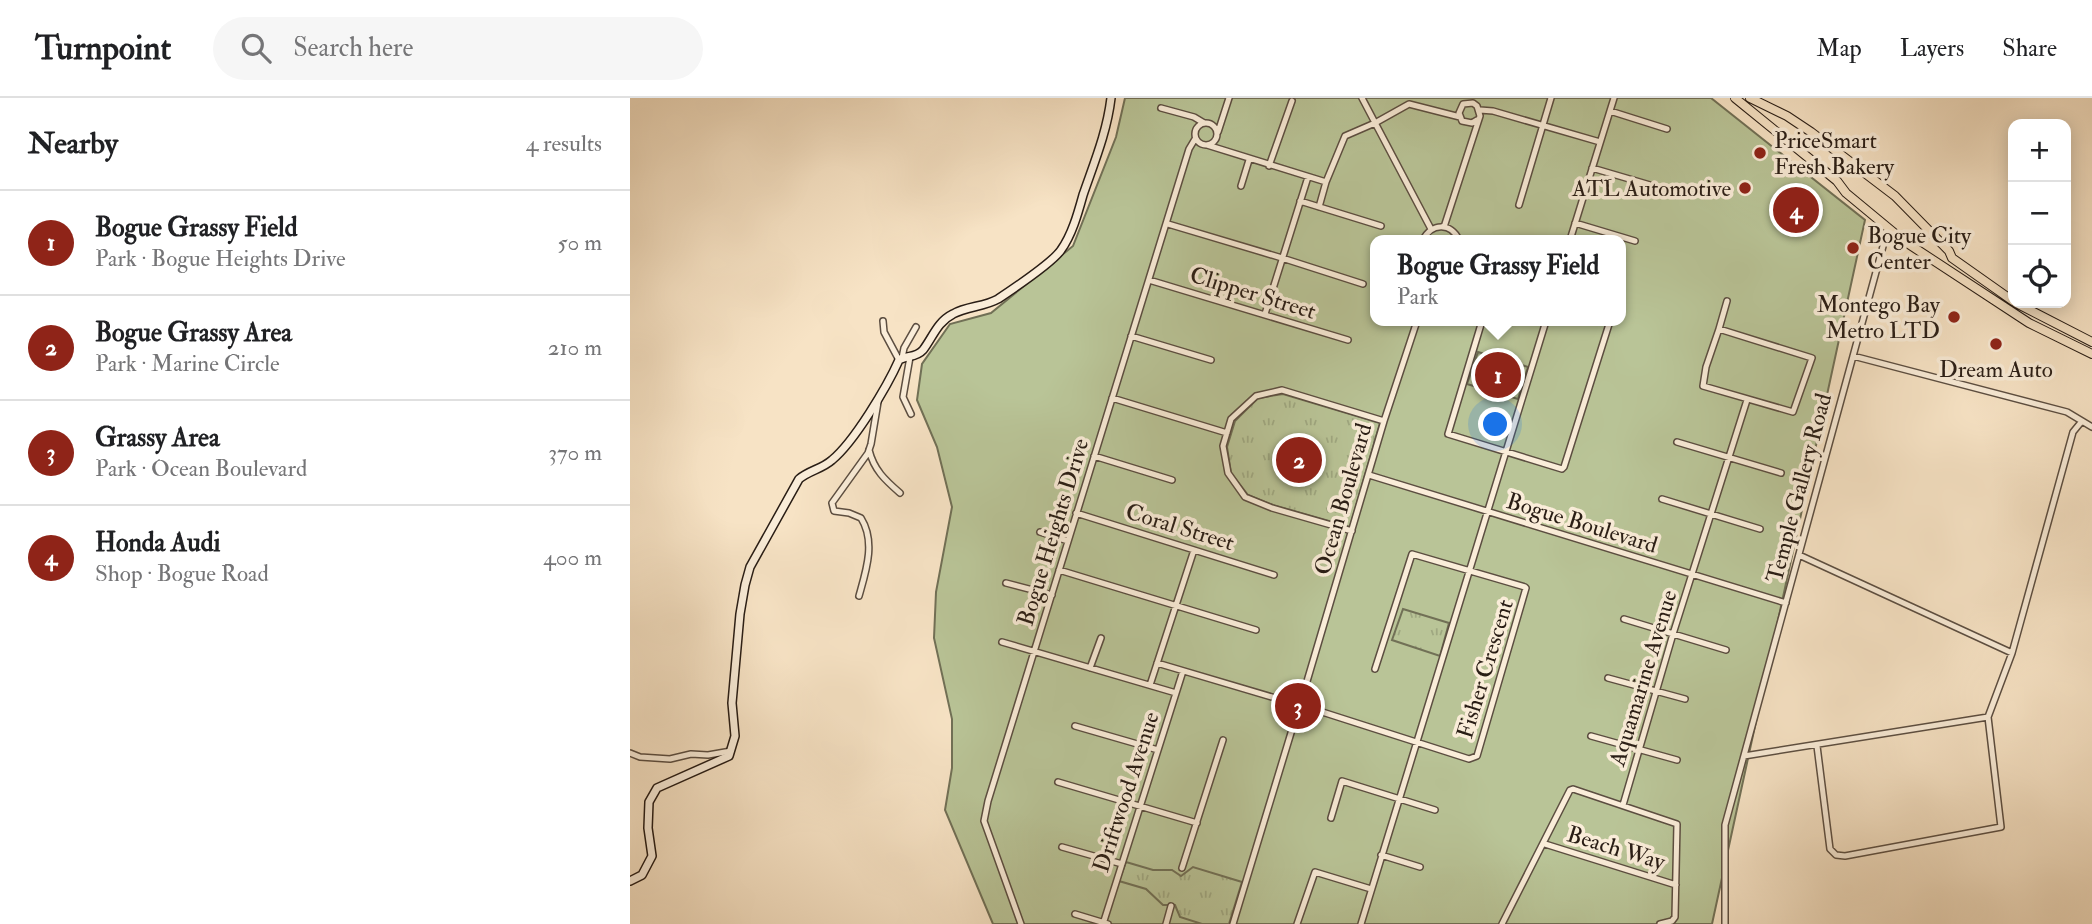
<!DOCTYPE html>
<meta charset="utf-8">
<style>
body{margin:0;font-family:"IM FELL Double Pica",serif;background:#f6f6f6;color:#202124}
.controls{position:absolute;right:21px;top:21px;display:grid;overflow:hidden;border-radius:14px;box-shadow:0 4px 18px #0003}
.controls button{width:63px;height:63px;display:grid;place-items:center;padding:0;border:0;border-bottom:2px solid #e0e0e0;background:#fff;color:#202124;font:35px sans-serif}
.you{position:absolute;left:866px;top:327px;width:24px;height:24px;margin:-18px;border:5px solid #fff;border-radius:50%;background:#1a73e8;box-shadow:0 0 0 10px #1a73e833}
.badge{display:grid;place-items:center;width:46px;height:46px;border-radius:50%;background:#8f2418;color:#fff;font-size:23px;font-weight:700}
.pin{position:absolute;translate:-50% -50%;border:4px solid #fff;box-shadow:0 2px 7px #0006}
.popup{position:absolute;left:740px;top:137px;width:256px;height:91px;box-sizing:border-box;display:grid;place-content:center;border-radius:14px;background:#fff;filter:drop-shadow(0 2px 5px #0005);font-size:23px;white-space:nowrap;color:#757577}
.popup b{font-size:26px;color:#202124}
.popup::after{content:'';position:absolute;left:50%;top:100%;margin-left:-14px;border:14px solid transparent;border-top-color:#fff}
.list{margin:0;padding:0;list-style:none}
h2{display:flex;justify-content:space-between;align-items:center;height:91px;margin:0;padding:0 28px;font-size:30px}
h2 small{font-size:23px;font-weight:400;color:#757577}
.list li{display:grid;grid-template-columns:46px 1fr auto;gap:21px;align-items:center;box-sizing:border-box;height:105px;padding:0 28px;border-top:2px solid #e0e0e0}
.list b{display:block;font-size:26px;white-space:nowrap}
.list p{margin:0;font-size:23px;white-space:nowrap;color:#757577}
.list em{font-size:23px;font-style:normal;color:#757577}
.icon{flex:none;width:38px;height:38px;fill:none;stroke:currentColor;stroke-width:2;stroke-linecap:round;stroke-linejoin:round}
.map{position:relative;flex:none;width:1462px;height:826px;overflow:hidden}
header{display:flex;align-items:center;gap:42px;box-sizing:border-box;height:98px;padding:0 35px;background:#fff;border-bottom:2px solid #e0e0e0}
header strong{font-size:33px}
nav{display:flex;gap:38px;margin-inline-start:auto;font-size:24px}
.search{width:490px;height:63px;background:#f6f6f6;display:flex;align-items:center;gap:18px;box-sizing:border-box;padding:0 24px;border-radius:38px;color:#757577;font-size:26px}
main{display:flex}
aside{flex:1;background:#fff}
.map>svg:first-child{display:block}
</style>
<header>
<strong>Turnpoint</strong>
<div class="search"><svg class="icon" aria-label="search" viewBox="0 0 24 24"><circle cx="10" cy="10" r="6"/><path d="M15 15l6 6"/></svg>Search here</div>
<nav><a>Map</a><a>Layers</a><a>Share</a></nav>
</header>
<main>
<aside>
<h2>Nearby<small>4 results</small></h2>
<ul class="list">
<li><span class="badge">1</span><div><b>Bogue Grassy Field</b><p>Park · Bogue Heights Drive</p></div><em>50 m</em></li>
<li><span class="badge">2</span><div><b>Bogue Grassy Area</b><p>Park · Marine Circle</p></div><em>210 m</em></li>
<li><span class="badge">3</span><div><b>Grassy Area</b><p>Park · Ocean Boulevard</p></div><em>370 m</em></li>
<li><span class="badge">4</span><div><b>Honda Audi</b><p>Shop · Bogue Road</p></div><em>400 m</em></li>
</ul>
</aside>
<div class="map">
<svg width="1462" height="826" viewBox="0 0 1462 826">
<defs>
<pattern id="park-tufts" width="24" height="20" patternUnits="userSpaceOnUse" patternTransform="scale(1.75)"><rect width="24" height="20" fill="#b9c497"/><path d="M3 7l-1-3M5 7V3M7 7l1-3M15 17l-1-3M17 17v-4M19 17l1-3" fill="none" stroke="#9fa881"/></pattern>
</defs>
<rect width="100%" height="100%" fill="#f7e3c5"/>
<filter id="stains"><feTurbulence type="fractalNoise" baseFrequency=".00286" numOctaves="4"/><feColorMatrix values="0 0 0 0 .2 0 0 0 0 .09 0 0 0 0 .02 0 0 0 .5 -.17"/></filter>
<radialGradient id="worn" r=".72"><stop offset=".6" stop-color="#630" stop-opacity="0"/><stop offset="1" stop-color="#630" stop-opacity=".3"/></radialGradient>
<!-- grass -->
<path fill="#b9c497" stroke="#717056" stroke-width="2" fill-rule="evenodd" d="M495 0H1081L1235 122 1082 826H363L315 712 322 670V621L304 540 306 494 322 409 307 349 287 302 292 266 320 226 361 215 443 148 486 39ZM746 142H990V223H746Z"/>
<!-- park -->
<path fill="url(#park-tufts)" stroke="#717056" stroke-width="2" d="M848 254 898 269 888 301 837 286Z
M653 296 750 325 720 429 643 407 618 397 601 375 597 349 605 323 628 300Z
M773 511 819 525 810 558 762 542Z
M655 609a14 14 0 1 1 28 0a14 14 0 1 1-28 0Z
M496 764 523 772H542L551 778 563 769 612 784 599 826H572L550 819 545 807H533L516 791 489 783Z"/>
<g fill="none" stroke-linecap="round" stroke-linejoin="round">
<!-- street casing -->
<g stroke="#5c4e41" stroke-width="8">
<path id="street" d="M732 0 801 131
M531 10 564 19 574 25
M850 12 863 13 970 44
M980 13 1037 31
M565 36a11 11 0 1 1 22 0a11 11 0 1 1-22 0Z
M588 34 599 0
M577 47 696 84
M639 68 662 3
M962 70 1020 87
M611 88 619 62
M670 103 751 128
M889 107 921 0
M689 109 696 84 715 38 745 25 779 6 830 19
M945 125 1005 143
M538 126 652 160 733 186
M814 129 850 18 847 8 843 5 833 6 829 15 832 23 842 25 847 22
M793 142C801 125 821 124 829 142
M940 142 984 0
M519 182 718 242
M635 216 678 79
M253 223 254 234 269 262
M852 223 818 336 932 371 934 369 980 223
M1089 231 1182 260 1163 314 1073 288 1076 269Z
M1089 231 1097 203
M501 238 581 262
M1223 258 1437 314 1462 329
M280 259 273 299 281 316
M272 260 274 250 286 229
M482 300 597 335
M1047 344 1151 375
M239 352C244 372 255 382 270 395
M464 358 542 382
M739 377 1156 505
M1032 401 1130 431
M446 415 644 477
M722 433 642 410 615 399 598 375 593 348 601 321 626 298 652 292 754 323
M410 434 438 443
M1169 457 1382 555
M429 472 626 532
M376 485 422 497
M229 498C236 473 246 444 231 420L219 415 204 413 202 405 238 355 241 346 248 304
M994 521 1096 552
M372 544 546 595
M527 565 652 602
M460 570 471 540
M978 580 1055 601
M520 587 564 452
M651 607a18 18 0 1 1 36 0a18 18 0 1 1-36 0Z
M675 590 754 323 787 223
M686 612 839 661 847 658 896 490 895 489 782 456 745 571
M445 628 528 652
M961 638 1047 662
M1187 648 1200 751 1206 757 1215 758 1371 729 1358 619 1382 555 1443 334 1452 323
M0 655 10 659 40 661 61 656 78 657 101 653
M1114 658 1358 619
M428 684 567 725
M993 707 1043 536 1117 302
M701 720 712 683 805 712
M915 746 1046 787
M432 749 492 766
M751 757 790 769
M552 770 593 642
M445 816 478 826
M391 826 354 723 358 703 559 51 565 41
M473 826 553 573
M536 826 541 808
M603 826 664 625
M667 826 685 774 741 791
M731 826 916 223
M872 826 940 692 943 691 1047 726 1045 819 1042 823 1030 826
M1095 826V727L1258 130"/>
</g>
<!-- secondary casing -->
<g stroke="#291d15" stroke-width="10">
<path id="secondary" d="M0 783 12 777 22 758 18 730 19 704 27 690 99 658 105 638 102 605 110 516 115 487 120 469 169 381C180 372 192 371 202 362 224 344 257 289 269 262 277 257 286 260 293 252 303 239 307 224 323 216 337 208 354 209 368 201 383 191 422 165 431 152 442 137 448 115 453 97 464 65 477 34 481 0"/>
</g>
<!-- primary casing -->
<g stroke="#291d15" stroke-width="10">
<path id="primary" d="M1105 0 1207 83 1216 95 1274 143 1399 225 1462 256
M1120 0 1157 18 1181 34 1265 98 1319 153 1322 160 1383 203
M1386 205 1462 244"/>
</g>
<!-- street -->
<use href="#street" stroke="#faedd9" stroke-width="5"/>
<!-- secondary -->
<use href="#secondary" stroke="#faedd9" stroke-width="7"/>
<!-- primary -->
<use href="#primary" stroke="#f7e3c5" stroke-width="8"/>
</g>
<!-- markers -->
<g fill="#8f2418" stroke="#faedd9" stroke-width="2.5">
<circle cx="1130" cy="55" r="7"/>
<circle cx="1115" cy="90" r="7"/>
<circle cx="1223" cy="150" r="7"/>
<circle cx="1324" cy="219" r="7"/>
<circle cx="1366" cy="246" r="7"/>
</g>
<g text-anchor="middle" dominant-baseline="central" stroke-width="7" stroke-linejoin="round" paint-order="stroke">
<!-- poi labels -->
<g font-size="23" fill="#291d15" stroke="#faedd9" text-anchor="start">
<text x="1144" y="42">PriceSmart<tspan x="1144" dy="26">Fresh Bakery</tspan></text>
<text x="1101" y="90" text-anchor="end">ATL Automotive</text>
<text x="1237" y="137">Bogue City<tspan x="1237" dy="26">Center</tspan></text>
<text x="1310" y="206" text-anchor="end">Montego Bay<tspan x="1310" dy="26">Metro LTD</tspan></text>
<text x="1366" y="271" text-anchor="middle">Dream Auto</text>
</g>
<!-- street labels -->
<g font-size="23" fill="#291d15" stroke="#faedd9">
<text transform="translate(623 195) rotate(17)">Clipper Street</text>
<text transform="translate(1169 390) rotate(-75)">Temple Gallery Road</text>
<text transform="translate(713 401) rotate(-74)">Ocean Boulevard</text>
<text transform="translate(952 425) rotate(17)">Bogue Boulevard</text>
<text transform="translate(550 429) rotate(17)">Coral Street</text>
<text transform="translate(423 434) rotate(-73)">Bogue Heights Drive</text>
<text transform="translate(855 571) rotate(-73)">Fisher Crescent</text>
<text transform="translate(1013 580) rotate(-73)">Aquamarine Avenue</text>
<text transform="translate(496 694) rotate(-72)">Driftwood Avenue</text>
<text transform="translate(986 750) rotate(17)">Beach Way</text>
</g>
</g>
<rect width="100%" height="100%" filter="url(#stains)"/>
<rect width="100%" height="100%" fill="url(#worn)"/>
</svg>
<div class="controls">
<button>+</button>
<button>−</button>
<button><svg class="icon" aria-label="locate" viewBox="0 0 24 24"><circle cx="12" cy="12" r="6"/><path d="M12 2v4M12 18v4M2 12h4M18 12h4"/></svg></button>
</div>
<div class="you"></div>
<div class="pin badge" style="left:868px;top:277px">1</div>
<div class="popup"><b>Bogue Grassy Field</b>Park</div>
<div class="pin badge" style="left:669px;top:362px">2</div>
<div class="pin badge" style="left:668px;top:608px">3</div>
<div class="pin badge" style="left:1166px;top:112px">4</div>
</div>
</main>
